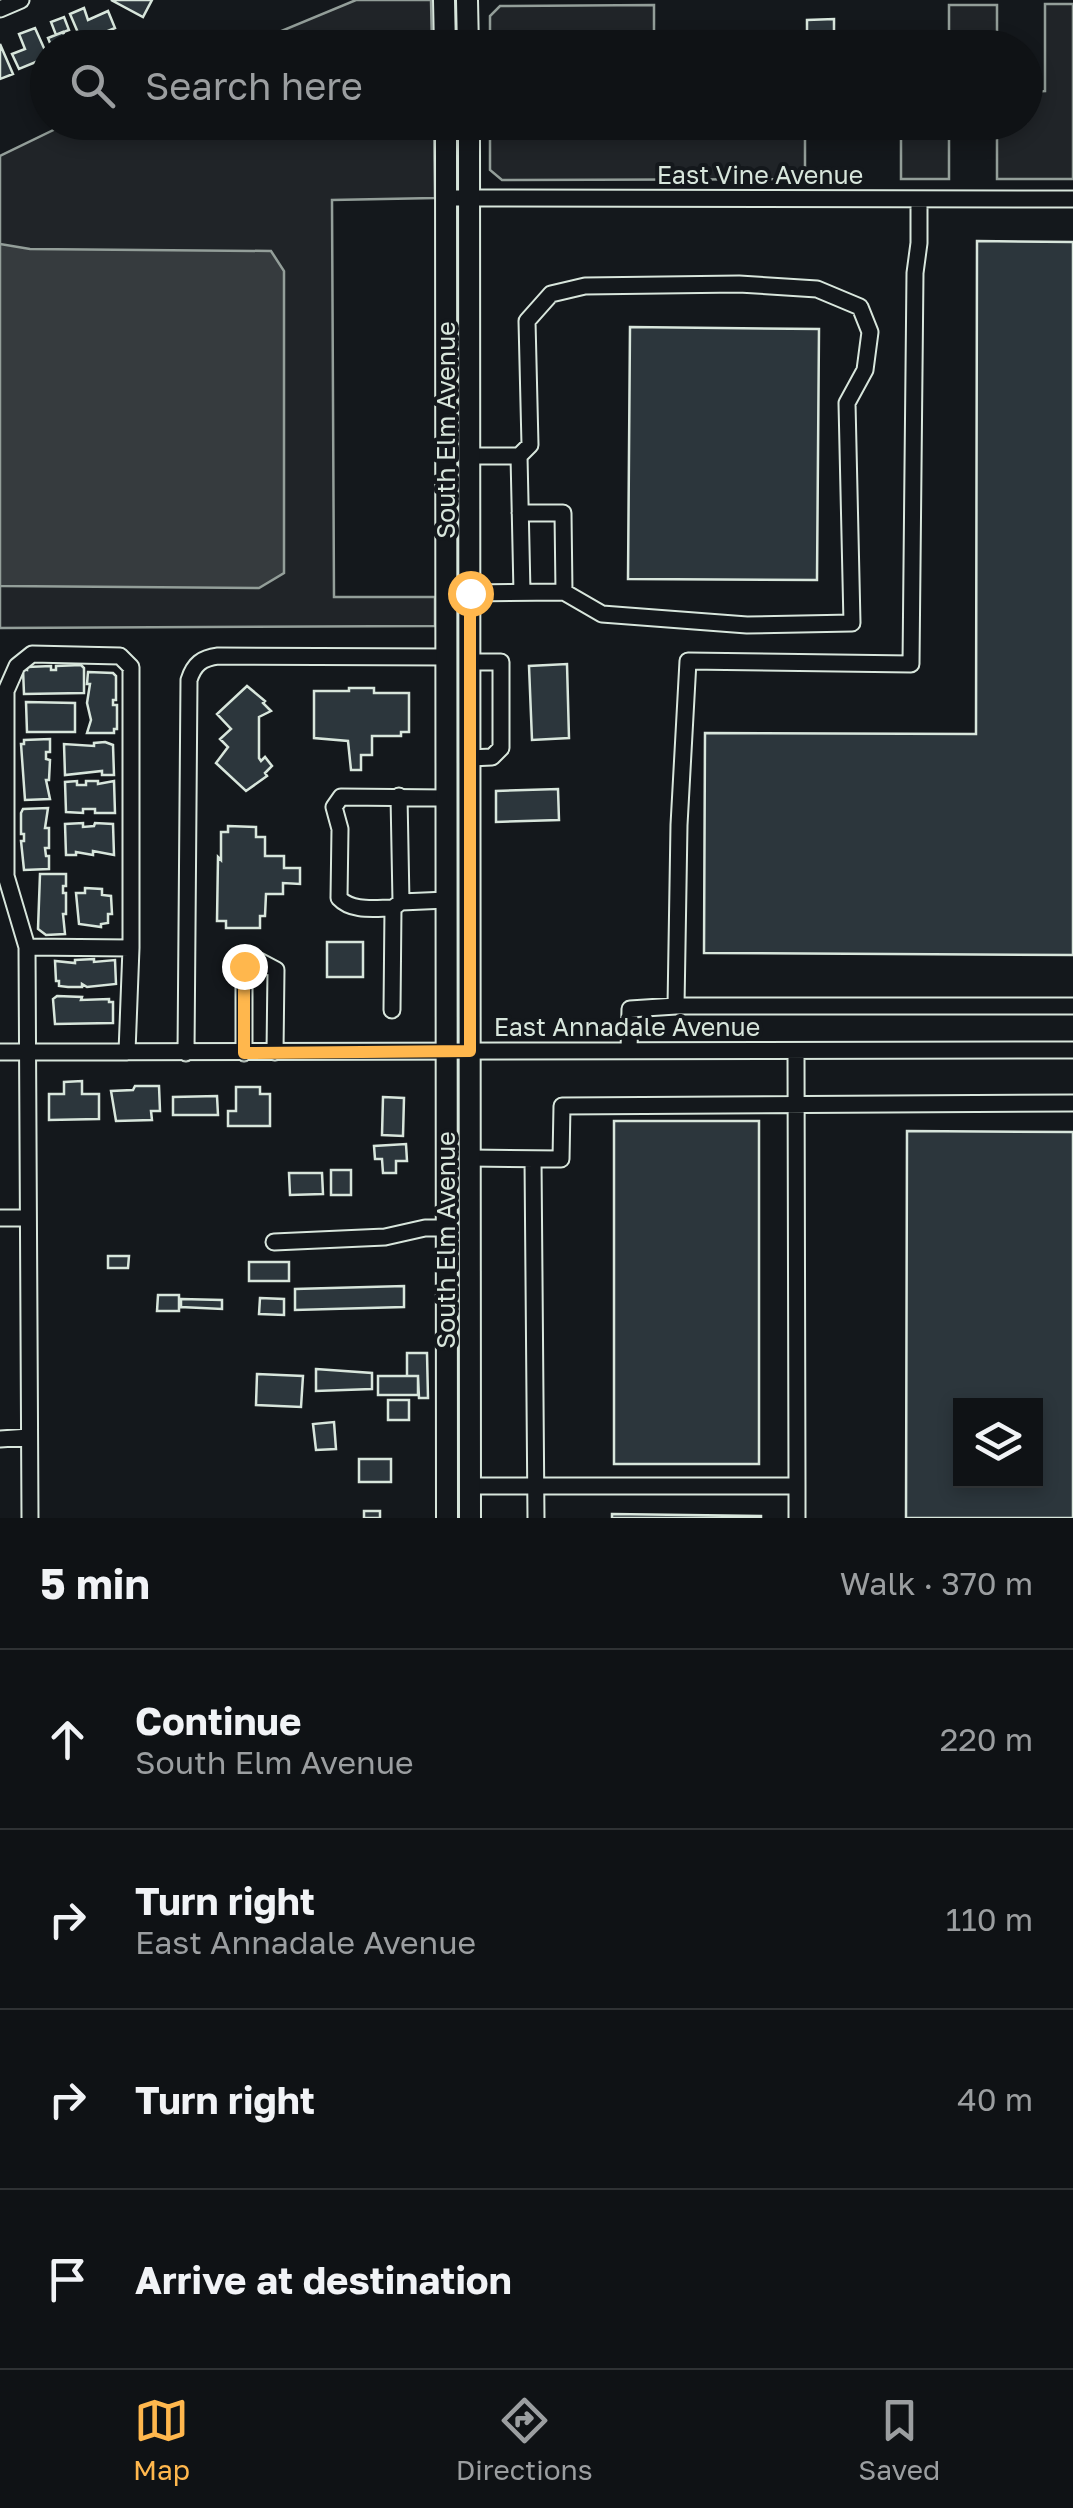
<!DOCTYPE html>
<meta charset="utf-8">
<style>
body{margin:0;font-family:"Golos Text",sans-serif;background:#181b1e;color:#f1f3f6}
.controls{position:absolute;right:30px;bottom:30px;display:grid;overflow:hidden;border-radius:0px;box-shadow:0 5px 15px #0003}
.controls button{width:90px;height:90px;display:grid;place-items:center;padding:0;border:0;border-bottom:2px solid #2f3234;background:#0f1215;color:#f1f3f6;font:50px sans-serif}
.stop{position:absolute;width:30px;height:30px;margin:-22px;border:8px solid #ffb74d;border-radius:50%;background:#fff}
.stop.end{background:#ffb74d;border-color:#fff;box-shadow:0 2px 10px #0008}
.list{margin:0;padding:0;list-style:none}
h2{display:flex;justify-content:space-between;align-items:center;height:130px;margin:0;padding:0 40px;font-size:42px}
h2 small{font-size:32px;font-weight:400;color:#9b9ea0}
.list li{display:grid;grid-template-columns:65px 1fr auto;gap:30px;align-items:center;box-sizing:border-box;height:180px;padding:0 40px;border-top:2px solid #2f3234}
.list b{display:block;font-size:38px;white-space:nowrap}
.list p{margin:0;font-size:32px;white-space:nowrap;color:#9b9ea0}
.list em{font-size:32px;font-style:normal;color:#9b9ea0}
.icon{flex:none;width:55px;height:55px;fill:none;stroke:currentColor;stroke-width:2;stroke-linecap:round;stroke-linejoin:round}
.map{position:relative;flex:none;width:1073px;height:1518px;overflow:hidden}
.search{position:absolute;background:#0f1215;box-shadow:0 5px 15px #0003;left:30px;right:30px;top:30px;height:110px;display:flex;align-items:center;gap:25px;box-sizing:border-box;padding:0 35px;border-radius:55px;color:#9b9ea0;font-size:38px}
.sheet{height:850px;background:#0f1215}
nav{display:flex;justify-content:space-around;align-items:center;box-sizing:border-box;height:140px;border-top:2px solid #2f3234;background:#0f1215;font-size:28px;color:#9b9ea0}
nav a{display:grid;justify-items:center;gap:5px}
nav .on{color:#ffb74d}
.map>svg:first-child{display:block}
</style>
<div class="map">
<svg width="1073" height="1518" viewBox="0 0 1073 1518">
<rect width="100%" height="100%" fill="#14181c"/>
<!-- green -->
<path fill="#202428" stroke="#939e99" stroke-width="2.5" d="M356 0H431L432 47H243Z
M1045 4H1073V179H997V123L1026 122V92L1045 91Z
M654 5V47H490V16L500 6Z
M949 5H997V47H949Z
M68 123H434L435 198 332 200 334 597H435V626L0 628V156Z
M490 123H805V179L502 180 490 170Z
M901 123H949V179H901Z"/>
<!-- water -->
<path fill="#363b3e" stroke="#939e99" stroke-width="2.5" d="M0 244 30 249 271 251 284 271V573L259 588 0 586Z"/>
<!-- building -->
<path fill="#2c363c" stroke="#d8e6dc" stroke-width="2.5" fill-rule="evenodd" d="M111 0H152L143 17Z
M84 8 88 20 108 11 115 28 82 42 70 14Z
M64 17 69 30 56 35 51 22Z
M834 19V36L807 37V20Z
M35 28 48 57 19 69 12 54 25 49 19 34Z
M63 32 69 48H52L48 38Z
M0 44 13 74 0 79Z
M977 241 1073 242V955L704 953 705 733 976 734Z
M630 327 819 329 817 580 628 579Z
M567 664 569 738 532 740 529 666Z
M81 665 84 668V693L24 694 23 669 27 670V667L51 666V670H56V666Z
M88 672 113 673 116 676V700H113V705H117V729H114V733H87L91 720 87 703 90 684H87Z
M247 686 265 701 263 703 271 711 259 717V758L261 761 265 757 272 766 265 773 267 776 246 791 216 763 228 747 220 739 231 729 217 714Z
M349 688H374V693H409V732H401V736H372V755H361V770H351L348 741 314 738V691H349Z
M26 702 75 703V732H27Z
M50 739V752H46V759L50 760 49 780H46L50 799 25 800 21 744H24V740Z
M105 742 113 745 114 775H102V771L65 775 64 744 94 746V743Z
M77 781V785H86V781H98V784L114 781 115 813H95V809H83V813L66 812 65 782Z
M558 789 559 820 496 822V791Z
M48 808 45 828H49V848H45L46 856H49V869L24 870 21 841H24V834H21V813L23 809Z
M83 823V827L94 826 95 823 113 824 114 855 93 851V855L76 852V855H66L65 824Z
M228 826 256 827V837H265V856H284V868H300V884L283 883V894H266L265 916H260V928H226V921H217L218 857 221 860V832H228Z
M40 874H66V886H63V893H66V914H63L65 934 46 935 38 929Z
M85 888 102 889V895L111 896 112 914H108V923L101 924V927L79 924 76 893H85Z
M327 942H363V977H327Z
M94 959V962L115 960 116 984 87 987 82 984V987H68L59 986V981H56L55 961 75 963V960Z
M57 996 82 997 81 1000 109 999V1002H113V1023L55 1024 53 999Z
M82 1081V1094H99V1119L49 1120V1094H64V1082Z
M135 1086H159L160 1111H151L152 1120 116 1121 111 1091 133 1090Z
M236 1087H260V1094H270V1126H228V1111H236Z
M217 1096 218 1115H173V1097Z
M383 1097 404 1098 403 1136 382 1135Z
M614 1121H759V1464H614Z
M907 1131 1073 1132V1518H906ZM960 1406H1036V1480H960Z
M406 1144 407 1161H396V1173H383L382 1159H375L374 1146Z
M331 1170H351V1195H331Z
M289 1173H322L323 1194 290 1195Z
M108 1256H129L128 1268H108Z
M249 1262H289V1281H249Z
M404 1286V1307L295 1310V1289Z
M158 1295H179V1311H157Z
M260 1298 284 1299V1315L259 1314Z
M181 1299 222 1300V1309L181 1307Z
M407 1353H427L428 1398H419L418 1376H407Z
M316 1369 372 1373V1389L316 1391Z
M257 1374 303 1376 301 1407 256 1405Z
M378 1376H418V1395H378Z
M388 1400H409V1420H388Z
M334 1422 336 1449 316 1450 313 1424Z
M359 1459H391V1482H359Z
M364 1511H380V1518H364Z
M612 1514 761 1516V1518H612Z"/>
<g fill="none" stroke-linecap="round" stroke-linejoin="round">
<!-- minor casing -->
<g stroke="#d8e6dc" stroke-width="19">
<path id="minor" d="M0 9 21 0
M447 198 1073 199
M919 199V243L915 273 911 664 688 661 679 825 676 1006H1073
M470 456H519
M520 513H563L564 592
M470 593 564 592 602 614 747 625 852 623 847 403 865 370 870 332 860 307 817 289 739 284 585 286 551 294 527 321 530 445 519 456 522 592
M470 662H501V748L492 757 470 758
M399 796 401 902
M447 798 341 797 334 807 340 829 339 898C352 912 375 908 393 908L401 902 447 900
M27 947 131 948
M392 1010 393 908
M629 1051 630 1009 676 1006
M0 1052 1073 1050
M186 1053 189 680C194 664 202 658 218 656L447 657
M244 1053V966L248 962 259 961 276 970 275 1052
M470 1158 561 1159 562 1106 1073 1103
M533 1159 536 1518
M0 1218H27
M274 1242 385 1237 425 1228H447
M0 1439 29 1437
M470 1486H797L796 1052
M797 1486V1518
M30 1518 27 947 6 876V691L17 666 32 654 120 656 131 667V948L127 1052"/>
</g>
<!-- major casing -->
<g stroke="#d8e6dc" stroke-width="24">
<path id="major" d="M444 0 445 48
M467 0 468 48
M446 122 447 1518
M469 122 470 1518"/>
</g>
<!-- minor -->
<use href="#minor" stroke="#14181c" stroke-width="15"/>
<!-- major -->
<use href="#major" stroke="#14181c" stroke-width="20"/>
</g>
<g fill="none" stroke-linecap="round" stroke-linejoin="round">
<!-- route -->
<path stroke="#ffb74d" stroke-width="12" d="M244 966V1053L470 1051V593"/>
</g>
<g text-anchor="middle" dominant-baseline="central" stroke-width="8" stroke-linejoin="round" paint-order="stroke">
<!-- street labels -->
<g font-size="25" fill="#d8e6dc" stroke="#14181c">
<text x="760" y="174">East Vine Avenue</text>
<text transform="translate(445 430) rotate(-90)">South Elm Avenue</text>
<text x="627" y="1026">East Annadale Avenue</text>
<text transform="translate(445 1240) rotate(-90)">South Elm Avenue</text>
</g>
</g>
</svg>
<div class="controls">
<button><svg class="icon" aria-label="layers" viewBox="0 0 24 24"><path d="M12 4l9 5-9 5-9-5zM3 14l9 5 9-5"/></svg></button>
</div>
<div class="stop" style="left:470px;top:593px"></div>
<div class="stop end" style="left:244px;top:966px"></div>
<div class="search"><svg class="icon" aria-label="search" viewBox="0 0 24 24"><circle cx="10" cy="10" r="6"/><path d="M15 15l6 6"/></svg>Search here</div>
</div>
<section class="sheet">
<h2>5 min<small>Walk · 370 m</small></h2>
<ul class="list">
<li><svg class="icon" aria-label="ahead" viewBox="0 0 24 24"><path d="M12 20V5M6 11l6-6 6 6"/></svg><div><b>Continue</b><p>South Elm Avenue</p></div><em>220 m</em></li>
<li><svg class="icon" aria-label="right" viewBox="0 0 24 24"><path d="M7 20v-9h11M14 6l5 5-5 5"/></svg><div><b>Turn right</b><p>East Annadale Avenue</p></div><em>110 m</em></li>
<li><svg class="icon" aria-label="right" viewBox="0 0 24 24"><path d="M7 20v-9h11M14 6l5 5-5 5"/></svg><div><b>Turn right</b></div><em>40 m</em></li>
<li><svg class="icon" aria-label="arrive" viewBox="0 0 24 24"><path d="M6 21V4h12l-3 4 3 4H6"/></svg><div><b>Arrive at destination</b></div></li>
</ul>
</section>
<nav>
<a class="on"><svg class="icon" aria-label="map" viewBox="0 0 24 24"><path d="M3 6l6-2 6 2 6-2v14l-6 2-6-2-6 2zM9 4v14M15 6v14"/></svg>Map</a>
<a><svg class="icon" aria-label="directions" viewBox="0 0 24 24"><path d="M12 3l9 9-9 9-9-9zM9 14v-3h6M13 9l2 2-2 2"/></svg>Directions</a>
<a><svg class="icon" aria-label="saved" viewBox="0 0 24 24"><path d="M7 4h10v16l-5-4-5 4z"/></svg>Saved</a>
</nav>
